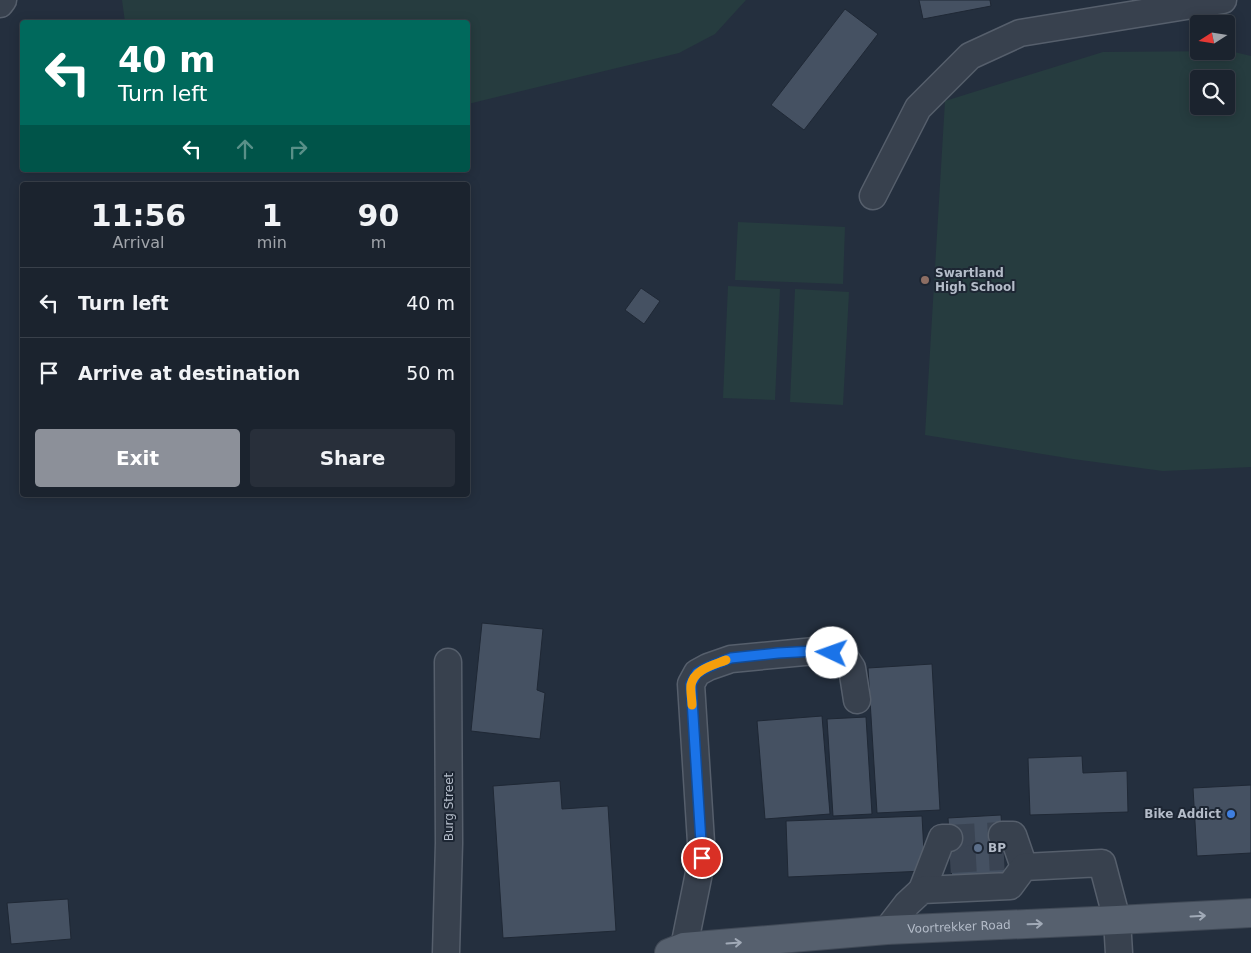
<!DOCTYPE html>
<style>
:root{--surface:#1b232e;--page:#282f3a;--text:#f1f3f6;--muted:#a0a4aa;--line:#39404a;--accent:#8c9099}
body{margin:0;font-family:"DejaVu Sans",sans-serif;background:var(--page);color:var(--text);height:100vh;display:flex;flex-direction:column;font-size:19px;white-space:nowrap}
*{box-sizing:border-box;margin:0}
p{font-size:16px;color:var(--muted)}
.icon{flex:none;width:28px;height:28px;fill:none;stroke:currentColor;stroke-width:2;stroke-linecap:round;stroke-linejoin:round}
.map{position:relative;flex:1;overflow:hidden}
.side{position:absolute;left:20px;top:182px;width:450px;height:315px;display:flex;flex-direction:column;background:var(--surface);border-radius:5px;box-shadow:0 2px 12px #0003,0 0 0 1px var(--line)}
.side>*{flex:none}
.hud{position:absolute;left:20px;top:20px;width:450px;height:152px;border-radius:5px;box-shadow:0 2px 12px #0003,0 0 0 1px var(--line);background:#00695c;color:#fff;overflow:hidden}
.needle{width:32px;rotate:258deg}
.buttons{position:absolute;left:1190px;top:15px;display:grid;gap:10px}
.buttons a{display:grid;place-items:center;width:45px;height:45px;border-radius:5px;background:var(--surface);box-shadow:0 2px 12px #0003,0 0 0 1px var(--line);font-size:25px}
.pin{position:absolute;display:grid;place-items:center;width:42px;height:42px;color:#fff;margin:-21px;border:2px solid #fff;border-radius:50%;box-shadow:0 1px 5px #0007}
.me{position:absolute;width:55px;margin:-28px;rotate:273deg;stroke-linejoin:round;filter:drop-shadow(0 0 4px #0008)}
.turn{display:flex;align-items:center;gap:18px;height:105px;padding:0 15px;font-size:22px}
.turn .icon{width:65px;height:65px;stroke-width:2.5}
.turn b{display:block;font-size:35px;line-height:42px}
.lanes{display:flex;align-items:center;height:48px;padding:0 15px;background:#0003;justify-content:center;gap:25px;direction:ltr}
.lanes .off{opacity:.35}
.eta{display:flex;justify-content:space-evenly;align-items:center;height:85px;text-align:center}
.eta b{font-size:30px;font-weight:700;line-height:35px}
.cta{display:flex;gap:10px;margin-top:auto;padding:10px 15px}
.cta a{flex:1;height:58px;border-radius:5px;background:var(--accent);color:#fff;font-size:20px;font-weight:700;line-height:58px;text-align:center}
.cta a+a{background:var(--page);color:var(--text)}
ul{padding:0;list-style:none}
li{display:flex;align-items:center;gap:15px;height:70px;padding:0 15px;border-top:1px solid var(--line)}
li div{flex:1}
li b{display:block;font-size:19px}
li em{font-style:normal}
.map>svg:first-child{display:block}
.green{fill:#263c3f;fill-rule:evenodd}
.building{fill:#455162;stroke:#1f2835}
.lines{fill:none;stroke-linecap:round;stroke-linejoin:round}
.minor-tunnel{stroke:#3a4453;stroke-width:26;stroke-dasharray:26 13;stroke-linecap:butt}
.minor-casing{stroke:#565f6c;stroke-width:29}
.major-casing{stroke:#414a57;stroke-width:30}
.minor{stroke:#38414e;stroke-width:26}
.major{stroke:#56606e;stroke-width:28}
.oneway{stroke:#a1aab7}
.route-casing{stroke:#114b97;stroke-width:12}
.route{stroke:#1a73e8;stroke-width:9}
.slow{stroke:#f59e0b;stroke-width:9}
.education-dot{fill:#8d6e63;stroke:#1d2633;stroke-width:2}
.shop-dot{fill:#3f7fe0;stroke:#1d2633;stroke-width:2}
.service-dot{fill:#5c6f8a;stroke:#1d2633;stroke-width:2}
.labels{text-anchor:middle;stroke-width:4;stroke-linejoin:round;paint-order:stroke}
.poi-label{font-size:12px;font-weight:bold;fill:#b4bcc9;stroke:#1d2633;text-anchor:start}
.street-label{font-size:12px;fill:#b4bcc9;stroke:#1d2633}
</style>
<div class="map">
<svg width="1251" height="953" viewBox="0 0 1251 953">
<rect width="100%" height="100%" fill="#242f3e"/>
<!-- green -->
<g class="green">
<polygon points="122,0 746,0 715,34 679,53 468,104 468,22 125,22"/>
<path d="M1226,50l25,6v411l-88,4 -90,-12 -148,-24 20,-334 158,-49 123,-1zM1199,79h27v27h-27z"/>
<polygon points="738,222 845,227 843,284 735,280"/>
<polygon points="728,286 780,289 775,400 723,398"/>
<polygon points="795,289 849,292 843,405 790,402"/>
</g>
<!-- building -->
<g class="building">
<polygon points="919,0 990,0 991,6 923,19"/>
<polygon points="845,9 878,34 804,130 771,105"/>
<polygon points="641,288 660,301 644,324 625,310"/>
<polygon points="482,623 543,629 537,690 545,693 540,739 471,731"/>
<polygon points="932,664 940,810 877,813 868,668"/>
<polygon points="822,716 830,814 765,819 757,721"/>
<polygon points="866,717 872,814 833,816 827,719"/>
<polygon points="1082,756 1083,773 1127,771 1128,812 1030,815 1028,758"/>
<polygon points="560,781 562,809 608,806 616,931 503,938 493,786"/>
<polygon points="1251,785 1251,853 1197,856 1193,788"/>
<polygon points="1001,815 1005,879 952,882 948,818"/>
<polygon points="922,816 925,871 788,877 786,821"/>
<polygon points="68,899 71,939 11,944 7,903"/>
</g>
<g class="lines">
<!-- minor-tunnel -->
<g class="minor-tunnel">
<polyline points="949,838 1002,835"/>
<polyline points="950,860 1004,857"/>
</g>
<!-- minor casing -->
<g class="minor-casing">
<g id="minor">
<polyline points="0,4 3,0"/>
<polyline points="873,196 918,108 970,56 1020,33 1223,0"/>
<polyline points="1002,835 1013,835 1024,867"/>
<polyline points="922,890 942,838 949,838"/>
<polyline points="887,930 907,904 922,890 1010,886 1024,867 1102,863 1117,920 1119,953"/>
<polyline points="446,953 449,843 448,662"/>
<polyline points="685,953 684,947 702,858 691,684 697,673 708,667 731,659 815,651 832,653 846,659 852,668 857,700"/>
</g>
</g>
<!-- major casing -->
<g class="major-casing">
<g id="major">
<path id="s1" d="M669,953l15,-6 203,-17 230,-10 134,-7"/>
</g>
</g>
<!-- minor -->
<use href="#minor" class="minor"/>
<!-- major -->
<use href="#major" class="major"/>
</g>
<!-- one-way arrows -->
<defs><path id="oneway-shaft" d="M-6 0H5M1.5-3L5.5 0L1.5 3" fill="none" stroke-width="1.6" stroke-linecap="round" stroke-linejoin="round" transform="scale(1.25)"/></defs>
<g class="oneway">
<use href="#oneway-shaft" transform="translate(1198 916) rotate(-3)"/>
<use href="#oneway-shaft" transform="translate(1035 924) rotate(-2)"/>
<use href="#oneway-shaft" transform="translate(734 943) rotate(-4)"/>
</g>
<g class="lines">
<!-- route casing -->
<g class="route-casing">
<polyline id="route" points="702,858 691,684 697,673 708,667 731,658 778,653 815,651 832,653"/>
</g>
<!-- route -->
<use href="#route" class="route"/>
<!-- slow -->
<path class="slow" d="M692,705c0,-6 -2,-15 -1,-20 3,-16 23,-20 35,-25"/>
</g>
<!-- markers -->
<circle class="education-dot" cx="925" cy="280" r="5"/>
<circle class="shop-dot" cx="1231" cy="814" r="5"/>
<circle class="service-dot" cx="978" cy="848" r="5"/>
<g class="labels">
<!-- poi labels -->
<g class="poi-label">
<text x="935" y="277">Swartland<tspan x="935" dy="14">High School</tspan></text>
<text x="1221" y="818" text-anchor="end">Bike Addict</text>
<text x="988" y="852">BP</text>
</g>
<!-- street labels -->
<g class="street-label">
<text transform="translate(449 807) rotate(-90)" y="4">Burg Street</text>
<text dy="4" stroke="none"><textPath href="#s1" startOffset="292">Voortrekker Road</textPath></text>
</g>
</g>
</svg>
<div class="buttons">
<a><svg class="needle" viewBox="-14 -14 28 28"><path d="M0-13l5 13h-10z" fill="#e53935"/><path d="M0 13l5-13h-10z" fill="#a0a4aa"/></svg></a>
<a><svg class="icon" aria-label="search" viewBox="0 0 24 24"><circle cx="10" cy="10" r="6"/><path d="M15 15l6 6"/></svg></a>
</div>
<div class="pin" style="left:702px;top:858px;background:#d93025"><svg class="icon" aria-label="arrive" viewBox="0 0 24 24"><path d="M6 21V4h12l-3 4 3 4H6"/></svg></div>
<svg class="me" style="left:832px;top:653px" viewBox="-20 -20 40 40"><circle r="19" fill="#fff"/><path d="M0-13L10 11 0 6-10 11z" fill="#1a73e8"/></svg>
<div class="hud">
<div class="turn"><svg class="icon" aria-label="left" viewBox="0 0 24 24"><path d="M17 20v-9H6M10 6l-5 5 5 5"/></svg><div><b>40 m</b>Turn left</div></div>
<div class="lanes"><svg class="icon" aria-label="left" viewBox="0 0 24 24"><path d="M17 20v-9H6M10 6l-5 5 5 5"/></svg><svg class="icon off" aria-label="ahead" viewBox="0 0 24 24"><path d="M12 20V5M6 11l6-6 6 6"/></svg><svg class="icon off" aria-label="right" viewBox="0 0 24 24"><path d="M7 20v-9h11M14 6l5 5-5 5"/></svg></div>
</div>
<section class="side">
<div class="eta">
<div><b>11:56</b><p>Arrival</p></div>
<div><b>1</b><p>min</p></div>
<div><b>90</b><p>m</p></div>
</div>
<ul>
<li><svg class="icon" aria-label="left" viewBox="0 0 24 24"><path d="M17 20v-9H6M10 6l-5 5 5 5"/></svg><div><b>Turn left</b></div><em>40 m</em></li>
<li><svg class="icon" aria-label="arrive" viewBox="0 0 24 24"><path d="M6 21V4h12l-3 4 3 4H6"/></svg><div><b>Arrive at destination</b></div><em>50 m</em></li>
</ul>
<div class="cta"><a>Exit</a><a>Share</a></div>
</section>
</div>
